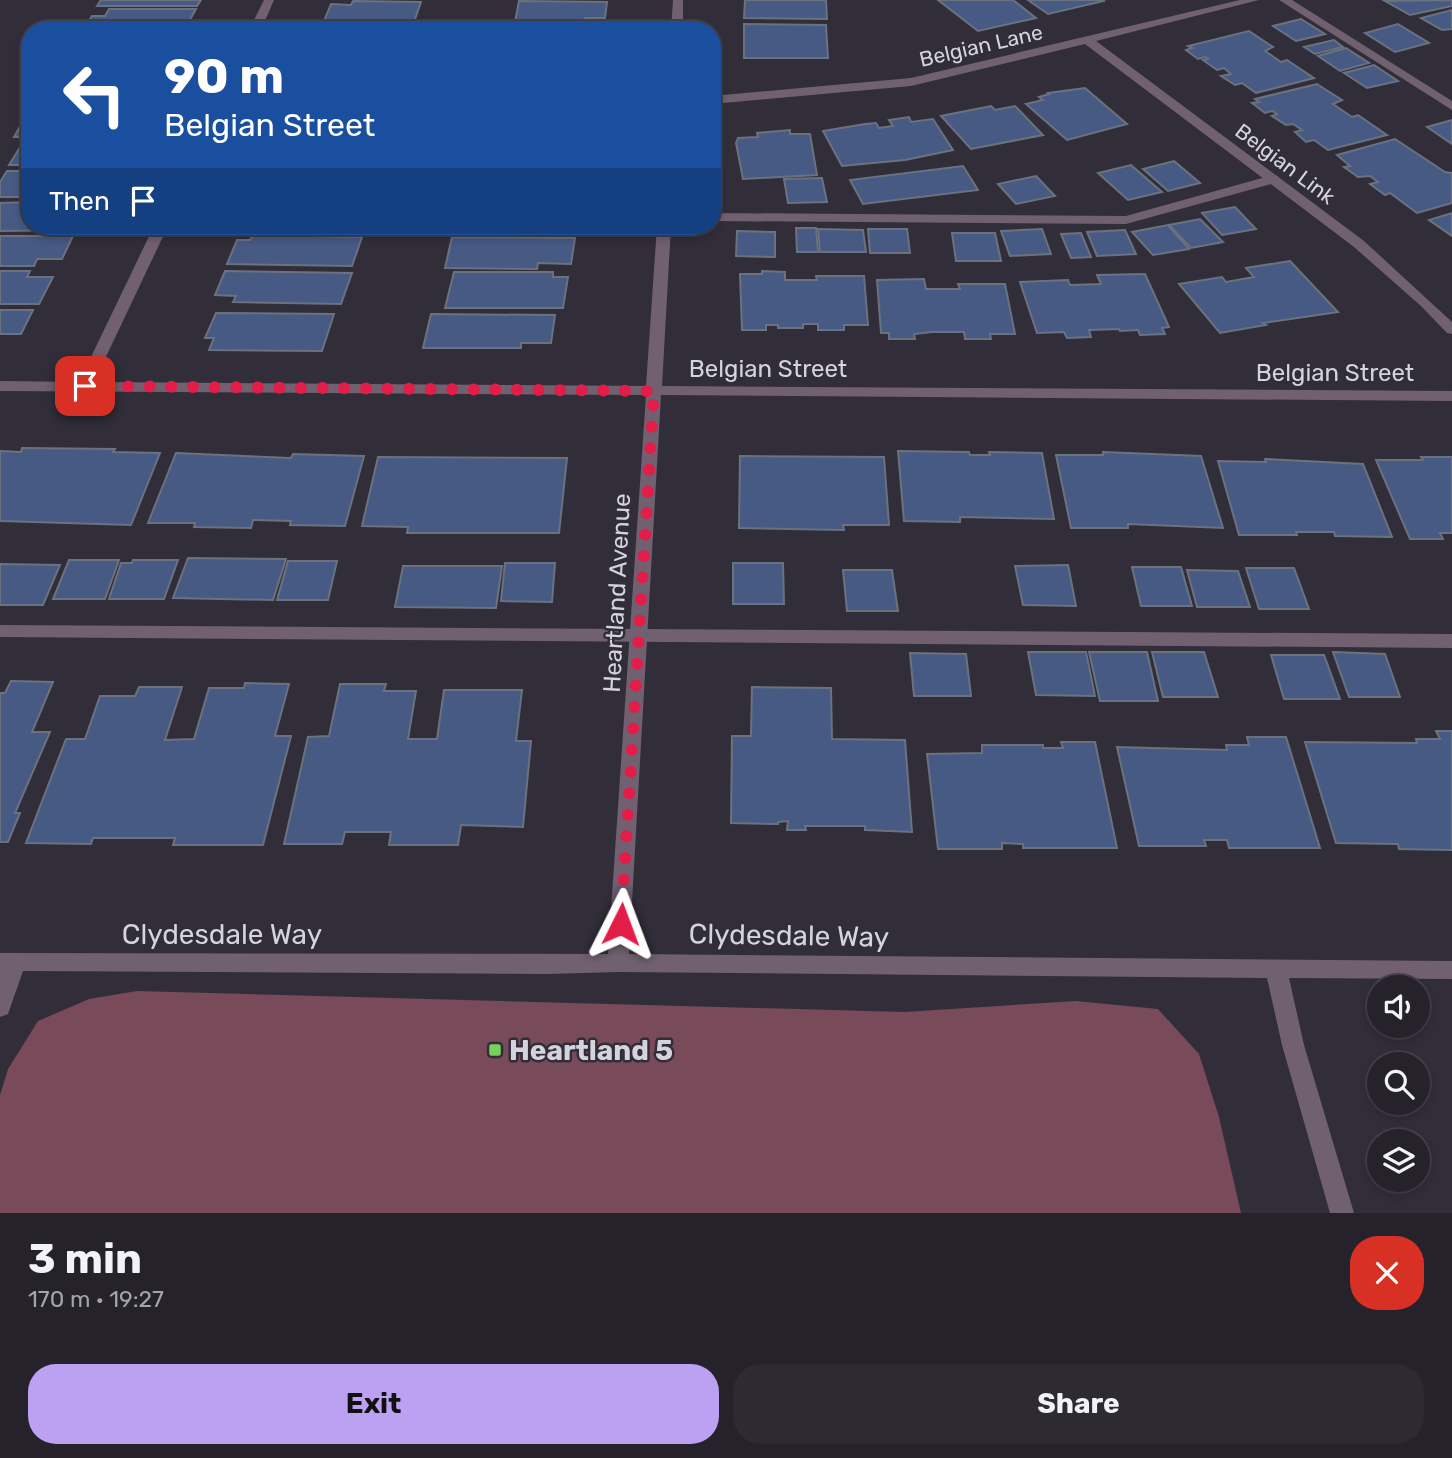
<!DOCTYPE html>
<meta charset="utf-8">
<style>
:root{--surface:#25222c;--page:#2d2a34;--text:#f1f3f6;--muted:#a3a4a9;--line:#423f48;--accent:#bca0f2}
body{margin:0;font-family:Rubik,sans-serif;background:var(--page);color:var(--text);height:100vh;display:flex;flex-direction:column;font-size:26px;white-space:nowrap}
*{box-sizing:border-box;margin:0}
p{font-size:23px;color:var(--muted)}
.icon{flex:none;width:38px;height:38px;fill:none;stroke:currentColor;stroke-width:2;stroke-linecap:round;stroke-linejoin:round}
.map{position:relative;height:1213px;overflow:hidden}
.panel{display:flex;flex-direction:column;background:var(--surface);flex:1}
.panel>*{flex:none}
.top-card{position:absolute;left:21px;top:21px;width:700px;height:214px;border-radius:28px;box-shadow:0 4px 10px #0003,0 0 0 2px var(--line);background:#1a4fa0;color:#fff;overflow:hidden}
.fabs{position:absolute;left:1367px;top:975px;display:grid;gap:14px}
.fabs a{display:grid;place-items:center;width:63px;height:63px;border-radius:50%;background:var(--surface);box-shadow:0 4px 10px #0003,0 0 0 2px var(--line);font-size:35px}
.pin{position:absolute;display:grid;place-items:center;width:60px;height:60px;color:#fff;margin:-30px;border-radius:14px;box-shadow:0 4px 10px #0006}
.me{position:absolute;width:77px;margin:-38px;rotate:3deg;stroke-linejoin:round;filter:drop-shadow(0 0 5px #0008)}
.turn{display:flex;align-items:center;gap:24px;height:147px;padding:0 28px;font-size:32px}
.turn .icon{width:91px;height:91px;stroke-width:2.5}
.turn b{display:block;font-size:49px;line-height:60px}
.then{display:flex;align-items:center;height:66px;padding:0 28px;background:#0003;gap:14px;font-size:26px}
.round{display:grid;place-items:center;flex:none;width:74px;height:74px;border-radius:28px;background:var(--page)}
.head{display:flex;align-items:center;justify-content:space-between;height:119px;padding:0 28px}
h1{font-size:42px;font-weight:700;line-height:52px}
.primary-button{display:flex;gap:14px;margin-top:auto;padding:14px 28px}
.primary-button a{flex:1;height:80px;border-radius:28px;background:var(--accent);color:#111;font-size:28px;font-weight:700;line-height:80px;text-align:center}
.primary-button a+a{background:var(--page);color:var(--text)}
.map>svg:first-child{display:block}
.green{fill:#794a59}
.building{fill:#465a84;stroke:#6b727f;stroke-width:2}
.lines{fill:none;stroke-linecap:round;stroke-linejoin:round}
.lane{fill:#716070;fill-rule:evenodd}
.street{fill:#716070;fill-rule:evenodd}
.route{stroke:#e11d48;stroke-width:12;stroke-dasharray:0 21.6}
.poi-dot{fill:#76d25a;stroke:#312e3a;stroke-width:2.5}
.labels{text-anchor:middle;stroke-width:5;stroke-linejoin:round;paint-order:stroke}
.far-street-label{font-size:21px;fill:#d5d3db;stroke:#312e3a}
.street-label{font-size:24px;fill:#d5d3db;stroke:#312e3a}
.near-street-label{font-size:28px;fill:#d5d3db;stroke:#312e3a}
.near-poi-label{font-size:28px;font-weight:bold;fill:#d5d3db;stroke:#312e3a;text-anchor:start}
</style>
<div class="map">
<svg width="1452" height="1213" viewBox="0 0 1452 1213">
<rect width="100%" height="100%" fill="#312e3a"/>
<!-- green -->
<polygon class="green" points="137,991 904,1012 1076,1001 1158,1009 1199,1054 1219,1117 1241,1213 0,1213 0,1095 8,1069 38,1021 89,999"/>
<!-- building -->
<g class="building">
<polygon points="101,0 201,0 197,6 97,6"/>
<polygon points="745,0 826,0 827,19 744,18"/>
<polygon points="938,0 1013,0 1036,18 978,31"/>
<polygon points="1028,0 1103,0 1104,1 1048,14"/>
<polygon points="1452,0 1452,6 1410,15 1385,1"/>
<polygon points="353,1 421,2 414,22 324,21 331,4 351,5"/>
<polygon points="519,1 607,2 605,18 585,18 584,23 515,22"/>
<polygon points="109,9 196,9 187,25 175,25 174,29 84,29 92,16 105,16"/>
<polygon points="1452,10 1452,29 1442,30 1421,18"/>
<polygon points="1301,19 1325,34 1296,41 1273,26"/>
<polygon points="744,24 826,25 828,58 744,58"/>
<polygon points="1398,24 1429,43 1395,52 1365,33"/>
<polygon points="323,25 428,26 427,30 321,30"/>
<polygon points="512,26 580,26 580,29 604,29 510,30"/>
<polygon points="1249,31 1273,47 1265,51 1281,62 1287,60 1314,78 1256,93 1242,83 1235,85 1221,76 1231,74 1224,68 1217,70 1203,60 1208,59 1205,57 1198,59 1186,50 1192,48 1188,46"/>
<polygon points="1334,40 1343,47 1315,54 1304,47"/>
<polygon points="1346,48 1369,63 1340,71 1318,56"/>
<polygon points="1374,65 1398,81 1367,88 1344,73"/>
<polygon points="1317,84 1342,100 1333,104 1352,117 1358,115 1387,135 1328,150 1314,140 1306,142 1295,132 1302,130 1293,124 1286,125 1272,116 1277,114 1272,111 1265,113 1252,103 1259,102 1255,99"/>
<polygon points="1085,88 1127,124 1067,140 1026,104 1043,100 1039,97 1049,94 1048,93"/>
<polygon points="991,106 995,110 1015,106 1043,135 971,149 941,116"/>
<polygon points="29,111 30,137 14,137"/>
<polygon points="909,117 911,122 933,119 953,150 905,160 842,166 823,131 865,124 876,123 879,128 893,126 889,120"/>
<polygon points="1452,120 1452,144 1427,127"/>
<polygon points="790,130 790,134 810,134 817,175 743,179 736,143 738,138 758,137 757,133"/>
<polygon points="1395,139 1445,172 1452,173 1452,203 1417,213 1390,193 1385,195 1370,184 1378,182 1370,176 1358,177 1344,167 1350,166 1337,155"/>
<polygon points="24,141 30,141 30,165 9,165"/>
<polygon points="1174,161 1200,183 1168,191 1143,169"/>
<polygon points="1131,165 1162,192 1128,200 1098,173"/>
<polygon points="963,166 978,190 863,204 850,180"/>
<polygon points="7,171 30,171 30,197 0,197 0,182"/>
<polygon points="1036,176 1055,196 1016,204 998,184"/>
<polygon points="822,178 827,202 788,203 784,179"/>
<polygon points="30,202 30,226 81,226 79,230 0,231 0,203"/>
<polygon points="1235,207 1256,229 1222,235 1202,213"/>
<polygon points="1452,213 1452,236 1429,220"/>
<polygon points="1200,219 1223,242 1191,248 1169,225"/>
<polygon points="1168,225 1189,249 1153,255 1132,232"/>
<polygon points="243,226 345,226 343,231 241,231"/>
<polygon points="479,226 578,226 577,233 478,233"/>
<polygon points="796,228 816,228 818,252 797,252"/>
<polygon points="818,229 863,230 866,252 820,252"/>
<polygon points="868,229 907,229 910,253 870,253"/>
<polygon points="1042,229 1051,254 1010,256 1001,231"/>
<polygon points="1125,230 1136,254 1097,256 1087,232"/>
<polygon points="737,231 775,232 775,257 736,256"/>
<polygon points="952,233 995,233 1001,261 956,261"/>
<polygon points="1081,233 1091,257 1071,258 1061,234"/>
<polygon points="253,235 362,237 352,266 227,264 237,240 250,240"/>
<polygon points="0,236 73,236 62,259 37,259 34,266 0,266"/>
<polygon points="452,237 575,238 571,264 538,263 537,269 445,268"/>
<polygon points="1290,261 1338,312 1263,323 1266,325 1220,333 1179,284 1222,277 1226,282 1254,277 1246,268"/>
<polygon points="0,271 30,271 27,277 53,277 39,304 0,304"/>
<polygon points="225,271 352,273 341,304 233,302 236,296 215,295"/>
<polygon points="762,271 785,272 785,280 817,280 816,276 864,276 868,325 844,325 844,330 818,330 818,324 803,324 803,328 778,328 778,325 766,325 766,330 742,330 740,274 762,274"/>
<polygon points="454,272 553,272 553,277 568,277 563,308 445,308"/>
<polygon points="1145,274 1169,327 1162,328 1165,334 1140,335 1138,330 1120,331 1119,329 1089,330 1091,337 1067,338 1064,332 1037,333 1020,282 1068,280 1070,285 1101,284 1097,275"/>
<polygon points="924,279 926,289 960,289 958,284 1005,284 1015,334 990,334 991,339 965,339 964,332 932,332 914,334 915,339 889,339 889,333 881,333 877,280"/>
<polygon points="0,310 33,310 21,334 0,334"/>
<polygon points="216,313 334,314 322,351 209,350 214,338 205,338"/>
<polygon points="431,314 555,315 551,343 521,343 521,348 423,348"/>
<polygon points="22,448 115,449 113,452 160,453 131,525 0,521 0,451 21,452"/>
<polygon points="898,451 969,452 970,455 990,455 989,452 1042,453 1054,519 960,517 960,522 904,521"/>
<polygon points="1103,452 1201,456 1223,528 1128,524 1128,528 1071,528 1056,455 1103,455"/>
<polygon points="176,453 291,458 293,454 364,456 345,526 290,525 291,521 253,520 251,528 194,527 195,523 148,523"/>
<polygon points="740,456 884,457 889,525 843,525 844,530 739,528"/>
<polygon points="378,457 567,458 559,533 407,533 408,527 362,526"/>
<polygon points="1421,457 1452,457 1452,533 1440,533 1443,539 1410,539 1376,460 1423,460"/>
<polygon points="1265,459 1363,464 1392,537 1335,536 1334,532 1296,532 1297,535 1239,535 1218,461 1266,462"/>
<polygon points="188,558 286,559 273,600 173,598"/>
<polygon points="69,560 119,560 105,599 53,599"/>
<polygon points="133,560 178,560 164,599 109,599 121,563 132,563"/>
<polygon points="288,561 337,561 328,600 277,600"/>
<polygon points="505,563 555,563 552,602 501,601"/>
<polygon points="733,563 783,563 784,604 733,604"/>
<polygon points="0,564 60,565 43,605 0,605"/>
<polygon points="1068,565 1076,606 1023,605 1015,566"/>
<polygon points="403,566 502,566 496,608 395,607"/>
<polygon points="1132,567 1181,567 1192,606 1141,606"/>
<polygon points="1246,568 1294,568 1309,609 1259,609"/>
<polygon points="843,570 892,570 898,611 847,611"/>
<polygon points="1187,570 1238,571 1250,607 1197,607"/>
<polygon points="1028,652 1086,652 1095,696 1036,695"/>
<polygon points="1089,652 1147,652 1158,701 1100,701"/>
<polygon points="1152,652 1204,652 1218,697 1163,697"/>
<polygon points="1333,652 1385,654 1400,697 1349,697"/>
<polygon points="910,653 966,654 971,696 914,696"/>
<polygon points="1271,655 1324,655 1340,699 1284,699"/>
<polygon points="11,681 53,682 32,732 50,732 15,813 20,813 8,842 0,842 0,693 5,693"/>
<polygon points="245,683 289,684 275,736 291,736 263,845 173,845 175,838 93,838 91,844 26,843 66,739 85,739 100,696 135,696 139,687 182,687 165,740 194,739 209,688 244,688"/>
<polygon points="340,684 386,684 384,691 416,691 408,739 437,739 444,690 522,690 516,741 531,741 523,827 461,825 458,845 389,845 391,832 345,832 342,844 284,844 308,737 329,736"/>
<polygon points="752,687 831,688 832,739 905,740 912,832 865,830 865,826 805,826 806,830 787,830 788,821 778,822 778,824 731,823 732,736 751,736"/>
<polygon points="1436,731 1452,731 1452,850 1399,849 1398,844 1336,843 1305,742 1417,743 1416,739 1440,739"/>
<polygon points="1247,737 1286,737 1320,848 1229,848 1227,840 1204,840 1206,846 1139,846 1117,747 1227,750 1226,745 1249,745"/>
<polygon points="1061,742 1095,742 1117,848 1023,848 1023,844 1002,843 1002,849 938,849 927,754 982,753 982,745 1043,745 1043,748 1063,748"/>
</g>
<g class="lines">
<!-- lane -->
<g class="lane">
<polygon points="1279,0 1292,0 1452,101 1452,110"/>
<polygon points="1273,175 1278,176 1278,182 1126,224 712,221 712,213 1126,216"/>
<polygon points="0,625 1452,634 1452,648 0,637"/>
</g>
<!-- street -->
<g class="street">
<polygon points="264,0 274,0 261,30 249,30"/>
<polygon points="673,0 683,0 683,30 671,30"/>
<polygon points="1240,0 1259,0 1096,41 1364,241 1452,322 1452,334 1447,333 1421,306 1354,247 1085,44 911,86 712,104 712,96 911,78"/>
<polygon points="154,226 168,226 94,382 646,386 657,226 671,226 662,386 1452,391 1452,401 661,395 629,954 1452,961 1452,979 1289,978 1304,1045 1354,1213 1330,1213 1282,1045 1267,978 618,972 548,974 23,971 8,1014 0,1017 0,953 608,954 646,395 0,391 0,381 79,382"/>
</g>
</g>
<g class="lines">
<!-- route -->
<polyline class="route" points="85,386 654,391 621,924"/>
</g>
<!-- markers -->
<rect class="poi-dot" x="488" y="1043" width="14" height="14" rx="3.5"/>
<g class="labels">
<!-- far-street labels -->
<g class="far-street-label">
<text transform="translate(981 46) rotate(-13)" y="7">Belgian Lane</text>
<text transform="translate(1285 164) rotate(37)" y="7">Belgian Link</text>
</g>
<!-- street labels -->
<g class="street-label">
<text x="768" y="377">Belgian Street</text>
<text x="1335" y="381">Belgian Street</text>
<text transform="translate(617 593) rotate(-87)" y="8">Heartland Avenue</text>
</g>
<!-- near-street labels -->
<g class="near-street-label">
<text x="222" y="944">Clydesdale Way</text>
<text transform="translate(789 935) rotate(1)" y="10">Clydesdale Way</text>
</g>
<!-- near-poi labels -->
<g class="near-poi-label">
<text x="509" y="1060">Heartland 5</text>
</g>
</g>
</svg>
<div class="fabs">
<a><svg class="icon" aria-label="sound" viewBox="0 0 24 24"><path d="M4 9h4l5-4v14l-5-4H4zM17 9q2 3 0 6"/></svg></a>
<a><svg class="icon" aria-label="search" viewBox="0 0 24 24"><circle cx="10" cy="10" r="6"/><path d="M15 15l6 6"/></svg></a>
<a><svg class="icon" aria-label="layers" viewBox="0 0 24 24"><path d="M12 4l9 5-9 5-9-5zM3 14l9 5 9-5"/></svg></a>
</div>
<div class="pin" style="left:85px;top:386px;background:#d93025"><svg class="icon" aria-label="arrive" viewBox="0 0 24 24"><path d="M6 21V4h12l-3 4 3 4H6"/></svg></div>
<svg class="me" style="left:621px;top:924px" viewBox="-20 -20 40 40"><path d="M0-17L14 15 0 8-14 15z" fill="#e11d48" stroke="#fff" stroke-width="4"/></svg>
<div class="top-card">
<div class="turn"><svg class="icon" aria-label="left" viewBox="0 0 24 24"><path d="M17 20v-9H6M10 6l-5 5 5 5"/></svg><div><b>90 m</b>Belgian Street</div></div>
<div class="then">Then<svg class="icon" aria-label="arrive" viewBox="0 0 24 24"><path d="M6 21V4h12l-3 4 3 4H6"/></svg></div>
</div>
</div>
<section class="panel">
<div class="head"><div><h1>3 min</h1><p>170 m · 19:27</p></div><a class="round" style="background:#d93025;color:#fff"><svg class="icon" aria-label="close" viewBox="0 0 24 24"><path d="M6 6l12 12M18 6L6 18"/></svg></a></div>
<div class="primary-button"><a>Exit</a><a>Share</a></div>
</section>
